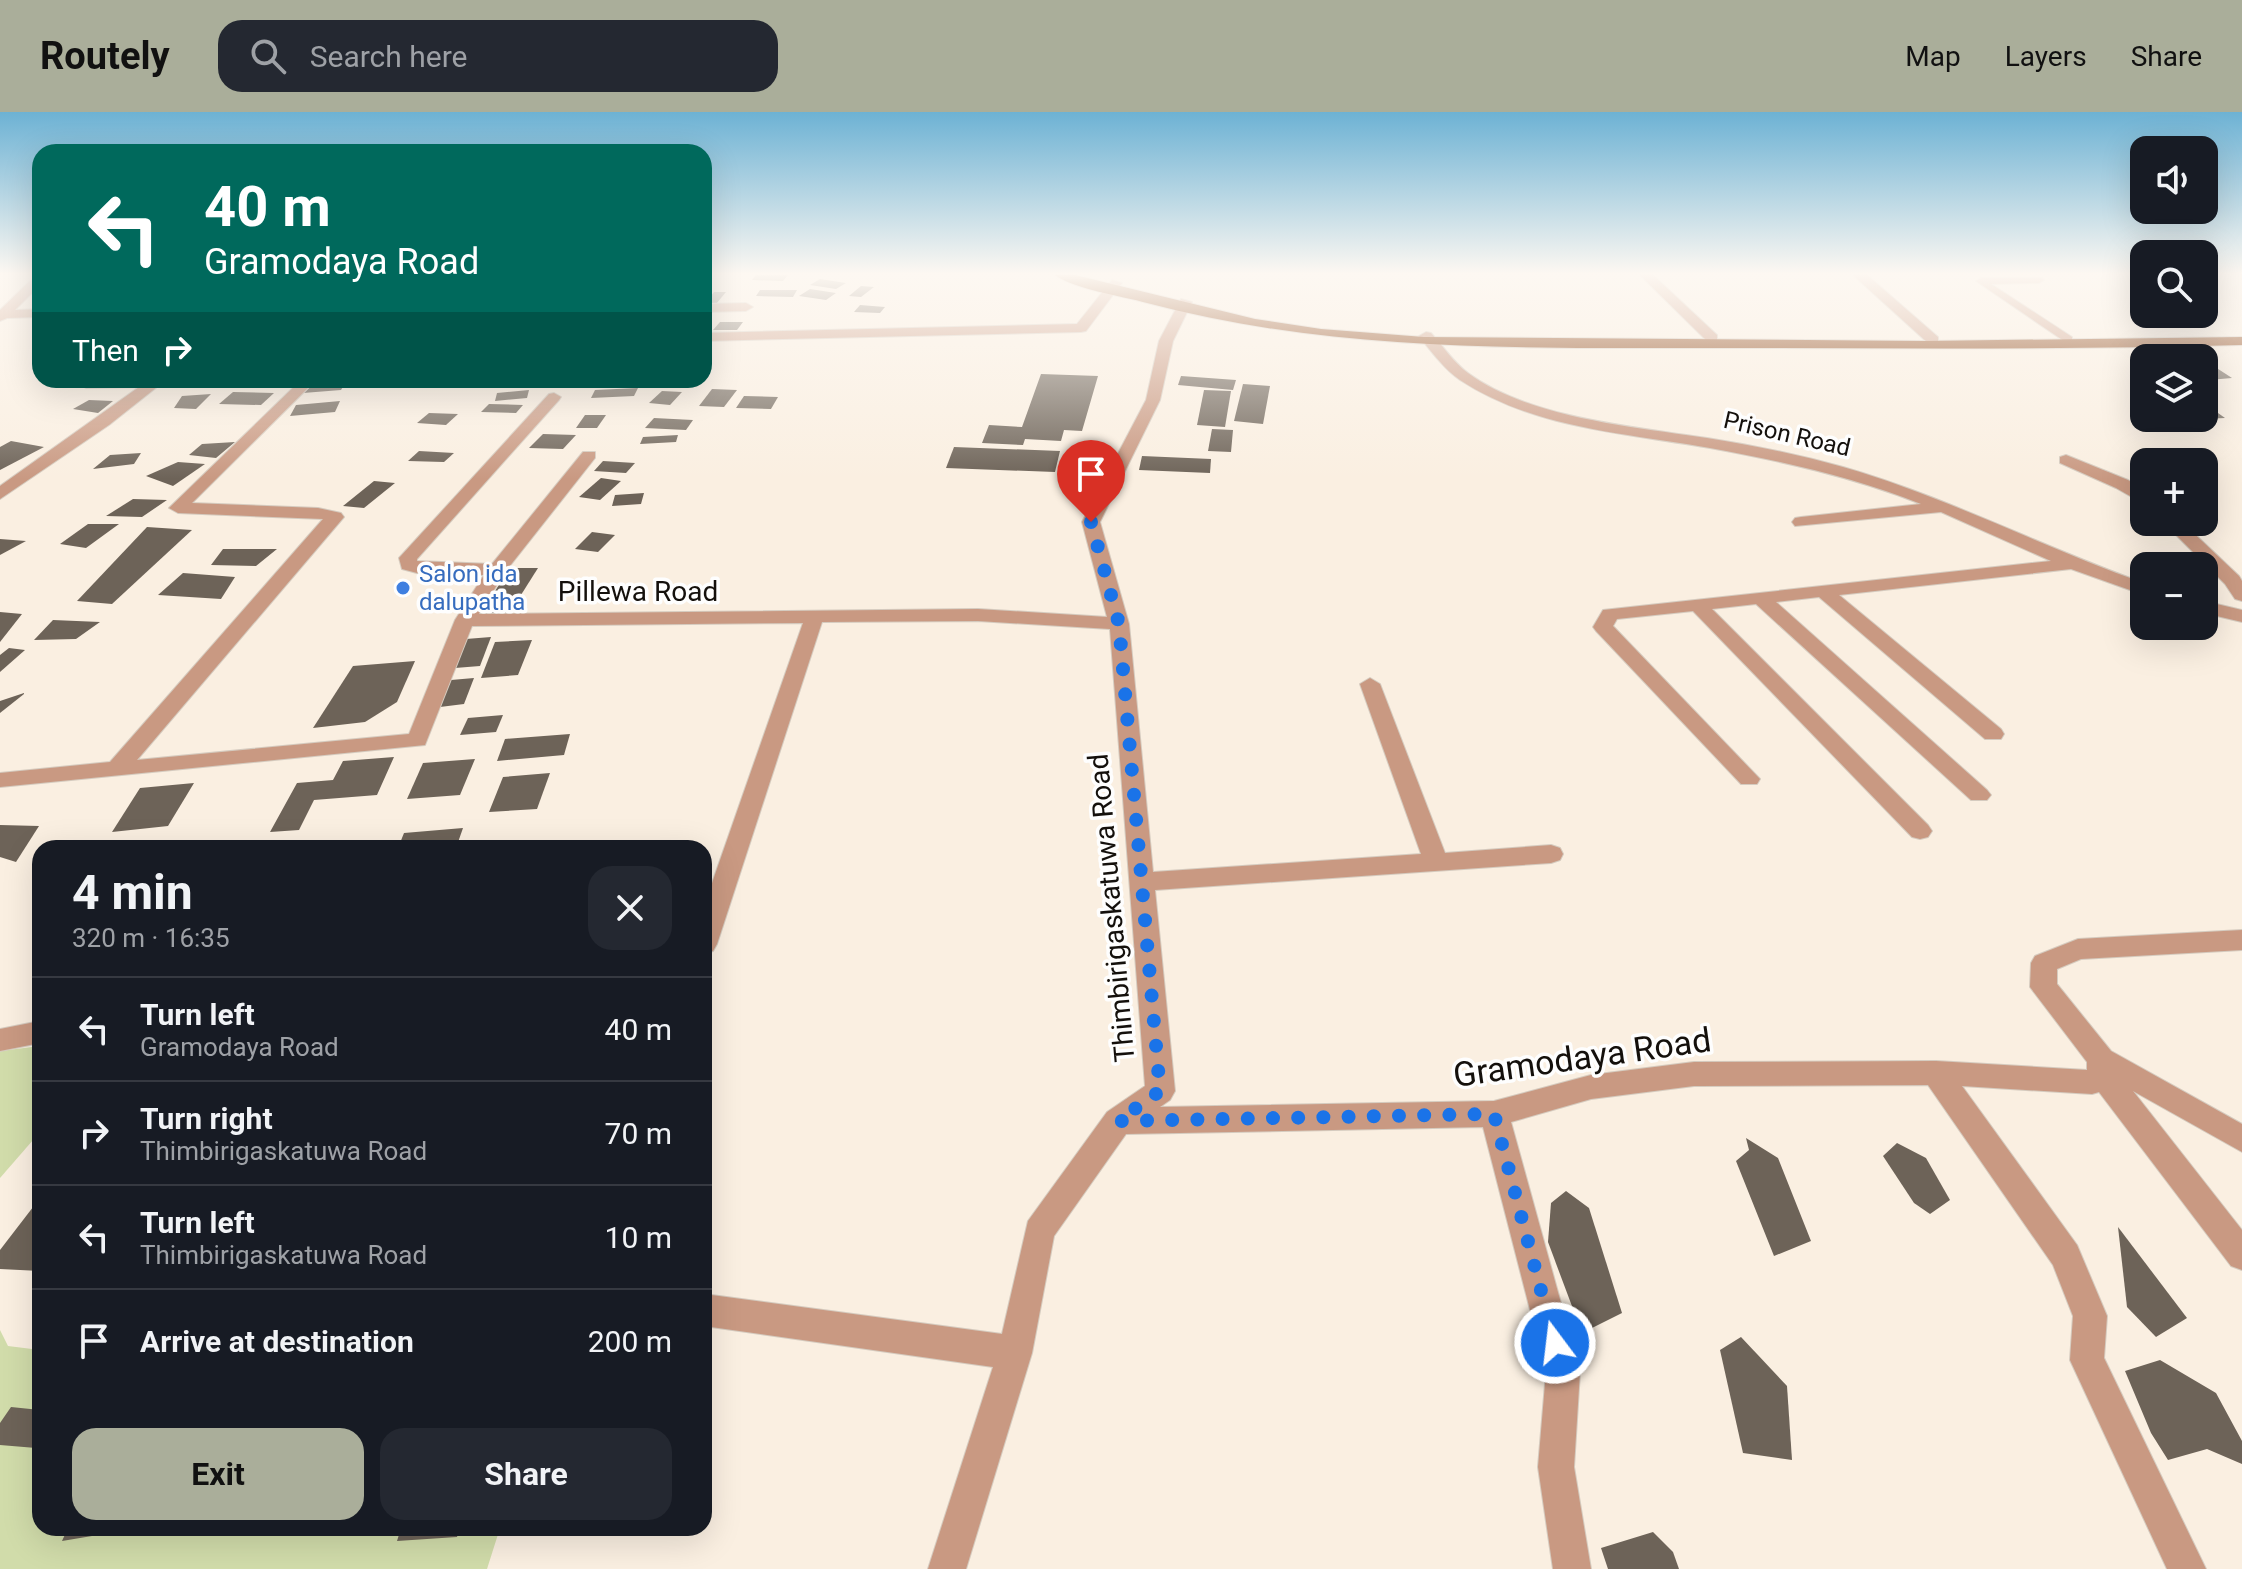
<!DOCTYPE html>
<meta charset="utf-8">
<style>
:root{--surface:#171b24;--page:#242831;--text:#f1f3f6;--muted:#9ea1a6;--line:#363941;--accent:#aaae9a}
body{margin:0;font-family:Roboto,sans-serif;background:var(--page);color:var(--text);height:100vh;display:flex;flex-direction:column;font-size:30px;white-space:nowrap}
*{box-sizing:border-box;margin:0}
p{font-size:26px;color:var(--muted)}
.icon{flex:none;width:44px;height:44px;fill:none;stroke:currentColor;stroke-width:2;stroke-linecap:round;stroke-linejoin:round}
.map{position:relative;flex:1;overflow:hidden}
.sheet{position:absolute;left:32px;top:728px;width:680px;height:696px;display:flex;flex-direction:column;background:var(--surface);border-radius:24px;box-shadow:0 8px 32px #0002}
.sheet>*{flex:none}
.hud{position:absolute;left:32px;top:32px;width:680px;height:244px;border-radius:24px;box-shadow:0 8px 32px #0002;background:#00695c;color:#fff;overflow:hidden}
.tools{position:absolute;left:2130px;top:24px;display:grid;gap:16px}
.tools a{display:grid;place-items:center;width:88px;height:88px;border-radius:16px;background:var(--surface);box-shadow:0 8px 32px #0002;font-size:40px}
.pin{position:absolute;display:grid;place-items:center;width:68px;height:68px;color:#fff;margin:-82px -34px;border-radius:50% 50% 50% 0;rotate:-45deg;box-shadow:0 0 8px #0007}
.pin .icon{rotate:45deg}
.me{position:absolute;width:88px;margin:-44px;rotate:345deg;stroke-linejoin:round;filter:drop-shadow(0 0 6px #0008)}
.turn{display:flex;align-items:center;gap:28px;height:168px;padding:0 40px;font-size:36px}
.turn .icon{width:104px;height:104px;stroke-width:2.5}
.turn b{display:block;font-size:56px;line-height:68px}
.then{display:flex;align-items:center;height:76px;padding:0 40px;background:#0003;gap:16px;font-size:30px}
.round{display:grid;place-items:center;flex:none;width:84px;height:84px;border-radius:24px;background:var(--page)}
.summary{display:flex;align-items:center;justify-content:space-between;height:136px;padding:0 40px}
h1{font-size:48px;font-weight:700;line-height:60px}
.action{display:flex;gap:16px;margin-top:auto;padding:16px 40px}
.action a{flex:1;height:92px;border-radius:24px;background:var(--accent);color:#111;font-size:32px;font-weight:700;line-height:92px;text-align:center}
.action a+a{background:var(--page);color:var(--text)}
ul{padding:0;list-style:none}
li{display:flex;align-items:center;gap:24px;height:104px;padding:0 40px;border-top:2px solid var(--line)}
li div{flex:1}
li b{display:block;font-size:30px}
li em{font-style:normal}
header{display:flex;align-items:center;gap:48px;box-sizing:border-box;height:112px;padding:0 40px;background:var(--accent);color:#111}
header strong{font-size:38px}
nav{display:flex;gap:44px;margin-inline-start:auto;font-size:28px}
.search{width:560px;height:72px;background:var(--page);display:flex;align-items:center;gap:20px;box-sizing:border-box;padding:0 28px;border-radius:24px;color:var(--muted);font-size:30px}
.map>svg:first-child{display:block}
.green{fill:#d1dcaa}
.building{fill:#6d6358}
.lines{fill:none;stroke-linecap:round;stroke-linejoin:round}
.lane-casing{stroke:#d5cbbf;stroke-width:2}
.street-casing{stroke:#d5cbbf;stroke-width:2}
.highway-casing{stroke:#d5cbbf;stroke-width:2}
.lane{fill:#c99982;fill-rule:evenodd}
.street{fill:#c99982;fill-rule:evenodd}
.highway{fill:#833807;fill-rule:evenodd}
.route{stroke:#1a73e8;stroke-width:14;stroke-dasharray:0 25.2}
.shop-dot{fill:#3f7fe0;stroke:#fefefe;stroke-width:3}
.labels{text-anchor:middle;stroke-width:7;stroke-linejoin:round;paint-order:stroke}
.far-street-label{font-size:24px;fill:#14100c;stroke:#fefefe}
.far-shop-label{font-size:24px;fill:#366cbe;stroke:#fefefe;text-anchor:start}
.street-label{font-size:28px;fill:#14100c;stroke:#fefefe}
.near-street-label{font-size:34px;fill:#14100c;stroke:#fefefe}
</style>
<header>
<strong>Routely</strong>
<div class="search"><svg class="icon" aria-label="search" viewBox="0 0 24 24"><circle cx="10" cy="10" r="6"/><path d="M15 15l6 6"/></svg>Search here</div>
<nav><a>Map</a><a>Layers</a><a>Share</a></nav>
</header>
<div class="map">
<svg width="2242" height="1457" viewBox="0 0 2242 1457">
<rect width="100%" height="100%" fill="#faefe1"/>
<!-- green -->
<g class="green">
<polygon points="40,934 40,1020 0,1066 0,939"/>
<polygon points="0,1218 8,1234 40,1238 40,1416 500,1416 487,1457 0,1457"/>
</g>
<!-- building -->
<g class="building">
<polygon points="756,163 788,163 783,169 752,168"/>
<polygon points="820,167 846,171 836,177 810,173"/>
<polygon points="861,174 874,175 861,185 849,184"/>
<polygon points="810,177 836,181 826,188 799,184"/>
<polygon points="760,178 797,178 793,185 756,184"/>
<polygon points="714,180 726,180 716,192 704,192"/>
<polygon points="860,193 885,195 880,201 854,200"/>
<polygon points="720,210 743,210 737,218 713,218"/>
<polygon points="2212,253 2232,266 2209,268 2204,265 2204,254"/>
<polygon points="1041,262 1098,264 1082,319 1064,318 1061,329 1025,327 1023,333 982,331 989,313 1022,315"/>
<polygon points="1181,264 1236,268 1233,278 1178,273"/>
<polygon points="347,268 341,278 303,281 310,271"/>
<polygon points="1243,272 1270,274 1263,312 1234,309"/>
<polygon points="638,276 634,284 591,286 595,278"/>
<polygon points="712,277 737,278 724,295 699,294"/>
<polygon points="529,278 527,286 495,289 497,281"/>
<polygon points="1204,278 1231,279 1225,315 1197,313"/>
<polygon points="662,279 682,280 670,293 649,291"/>
<polygon points="233,280 274,281 261,293 219,292"/>
<polygon points="211,282 196,297 174,296 182,284"/>
<polygon points="744,284 778,285 771,297 736,296"/>
<polygon points="89,288 113,289 98,301 73,297"/>
<polygon points="340,289 335,300 290,304 296,293"/>
<polygon points="2204,291 2225,306 2204,307"/>
<polygon points="489,292 523,293 516,301 481,300"/>
<polygon points="429,301 458,302 446,313 417,311"/>
<polygon points="585,303 606,303 597,316 576,316"/>
<polygon points="654,306 693,308 686,318 645,316"/>
<polygon points="1212,317 1233,318 1231,340 1208,339"/>
<polygon points="543,322 576,323 563,337 529,336"/>
<polygon points="678,323 676,330 640,332 643,325"/>
<polygon points="11,329 44,335 0,358 0,335"/>
<polygon points="235,330 216,346 189,343 202,332"/>
<polygon points="954,335 1060,339 1055,360 946,356"/>
<polygon points="419,339 454,341 444,350 408,349"/>
<polygon points="141,341 134,352 93,357 110,343"/>
<polygon points="1142,344 1211,347 1210,361 1139,358"/>
<polygon points="603,349 635,351 626,361 594,359"/>
<polygon points="178,350 205,352 173,374 146,364"/>
<polygon points="601,366 621,369 600,388 579,385"/>
<polygon points="374,369 395,371 364,396 343,394"/>
<polygon points="644,381 641,392 612,394 615,383"/>
<polygon points="133,387 167,388 142,405 106,404"/>
<polygon points="88,412 119,412 86,436 60,432"/>
<polygon points="147,415 192,418 112,492 77,489"/>
<polygon points="592,420 615,423 598,440 575,437"/>
<polygon points="0,427 26,429 0,443"/>
<polygon points="223,437 277,437 256,454 211,453"/>
<polygon points="510,456 538,456 507,505 478,505"/>
<polygon points="183,461 235,465 221,487 158,483"/>
<polygon points="0,500 22,502 0,530"/>
<polygon points="53,508 100,510 76,527 34,528"/>
<polygon points="491,525 480,554 455,556 466,527"/>
<polygon points="532,528 518,563 481,566 495,530"/>
<polygon points="9,536 25,538 0,560 0,543"/>
<polygon points="415,549 397,590 365,610 313,616 353,554"/>
<polygon points="474,566 464,592 440,595 451,568"/>
<polygon points="24,581 24,582 0,601 0,589"/>
<polygon points="503,603 496,620 460,623 468,606"/>
<polygon points="570,622 564,643 497,649 505,627"/>
<polygon points="394,645 377,683 314,688 299,718 270,720 297,671 333,668 343,649"/>
<polygon points="475,647 460,683 407,687 423,651"/>
<polygon points="550,661 537,697 489,700 503,665"/>
<polygon points="194,671 168,714 112,720 140,676"/>
<polygon points="0,713 39,714 16,750 0,745"/>
<polygon points="463,716 456,736 398,736 404,721"/>
<polygon points="1746,1026 1778,1046 1811,1129 1774,1144 1736,1049 1749,1038"/>
<polygon points="1897,1031 1926,1046 1950,1088 1930,1102 1914,1091 1883,1044"/>
<polygon points="1566,1079 1589,1096 1622,1201 1582,1221 1548,1130 1551,1091"/>
<polygon points="40,1086 40,1159 0,1157 0,1138"/>
<polygon points="2118,1115 2187,1206 2156,1225 2127,1195"/>
<polygon points="1741,1225 1787,1274 1792,1348 1743,1341 1720,1238"/>
<polygon points="2160,1248 2216,1281 2242,1329 2242,1352 2207,1337 2168,1348 2151,1321 2125,1259"/>
<polygon points="11,1295 40,1298 40,1330 36,1336 0,1333 0,1311"/>
<polygon points="68,1416 127,1416 128,1418 62,1429"/>
<polygon points="401,1416 460,1416 457,1425 397,1429"/>
<polygon points="1653,1420 1673,1440 1679,1457 1608,1457 1601,1436"/>
</g>
<g class="lines">
<!-- lane casing -->
<g class="lane-casing">
<polygon id="lane" points="2042,166 2044,168 2039,171 1991,172 2072,225 2072,229 2064,229 1976,169 1981,166"/>
</g>
<!-- street casing -->
<g class="street-casing">
<g id="street">
<polygon points="36,163 40,163 40,173 15,198 40,197 40,205 7,206 0,209 0,198"/>
<polygon points="1640,163 1653,163 1717,223 1717,229 1707,229"/>
<polygon points="1853,163 1867,163 1938,225 1938,231 1928,231"/>
<polygon points="1112,168 1122,171 1086,219 1081,220 704,229 704,221 1077,212"/>
<polygon points="1181,187 1192,190 1173,229 1160,288 1100,410 1129,512 1153,760 1421,742 1360,572 1370,566 1380,572 1445,741 1551,733 1560,736 1563,742 1560,748 1551,751 1155,778 1175,979 1170,988 1160,995 1494,989 1591,963 1694,950 1936,949 2087,958 2087,950 2030,875 2031,851 2035,844 2078,827 2242,818 2242,838 2081,847 2057,857 2057,872 2111,939 2242,1012 2242,1040 2133,979 2242,1118 2242,1158 2231,1154 2099,980 2092,982 1962,974 2077,1133 2107,1204 2104,1246 2206,1457 2167,1457 2070,1248 2073,1204 2053,1153 1928,973 1694,974 1591,987 1511,1010 1580,1260 1574,1355 1591,1457 1553,1457 1538,1355 1546,1260 1483,1015 1126,1022 1054,1124 1032,1241 966,1457 928,1457 993,1255 704,1214 704,1182 1002,1222 1028,1109 1107,1000 1145,974 1110,517 978,509 822,510 717,832 713,839 704,842 704,794 803,511 472,514 425,633 0,675 0,661 110,650 323,407 178,401 169,396 301,268 316,268 192,391 318,396 341,401 344,405 137,648 409,622 455,508 484,463 417,461 402,457 399,446 549,282 554,281 561,285 559,288 417,447 417,449 492,452 583,340 595,340 595,346 505,460 479,502 978,497 1107,505 1082,410 1146,288 1159,229"/>
<polygon points="704,192 746,191 753,195 746,199 704,200"/>
<path d="M1426,220l5,1c12,13 23,30 37,40 61,45 166,54 239,65 45,7 93,17 136,29 104,30 199,80 301,116v12l-73,-26 -232,26 162,134 3,5 -3,5h-16l-166,-142 -43,5 211,188 4,5 -4,5h-16l-215,-196 -44,5 216,216 4,6 -4,6 -8,2 -8,-2 -219,-226 -76,8 -4,7 147,153 -3,5h-16l-145,-153 -3,-4 10,-17 448,-49 -110,-49 -146,14 -3,-4 3,-4 6,-1 120,-13c-68,-27 -140,-43 -211,-56 -85,-15 -175,-19 -250,-68 -15,-10 -30,-30 -41,-44z"/>
<polygon points="82,268 259,268 252,272 157,275 109,313 0,387 0,374 139,275 86,276 79,272"/>
<polygon points="2066,343 2128,368 2144,379 2144,392 2116,376 2060,351 2060,345"/>
<polygon points="2163,410 2182,410 2239,464 2242,469 2242,489 2235,487 2225,472"/>
<polygon points="2204,489 2242,498 2242,510 2204,501"/>
<polygon points="40,909 40,931 0,939 0,917"/>
</g>
</g>
<!-- highway casing -->
<g class="highway-casing">
<path id="highway" d="M1055,163h20l180,44 66,10 103,8 500,4 318,-4v8c-177,5 -354,3 -531,3 -191,0 -379,4 -564,-45 -25,-7 -73,-14 -92,-28z"/>
</g>
<!-- lane -->
<use href="#lane" class="lane"/>
<!-- street -->
<use href="#street" class="street"/>
<!-- highway -->
<use href="#highway" class="highway"/>
</g>
<!-- sky -->
<linearGradient id="sky" x2="0" y2="1"><stop stop-color="#6db2d4"/><stop offset="0.44" stop-color="#fdf8f2"/><stop offset="1" stop-color="#fdf8f2" stop-opacity="0"/></linearGradient>
<rect width="2242" height="367" fill="url(#sky)"/>
<g class="lines">
<!-- route -->
<polyline class="route" points="1091,410 1119,512 1160,979 1118,1009 1494,1002 1555,1231"/>
</g>
<!-- markers -->
<circle class="shop-dot" cx="403" cy="476" r="8"/>
<g class="labels">
<!-- far-street labels -->
<g class="far-street-label">
<text transform="translate(1787 322) rotate(13)" y="8">Prison Road</text>
</g>
<!-- far-shop labels -->
<g class="far-shop-label">
<text x="419" y="470">Salon ida<tspan x="419" dy="28">dalupatha</tspan></text>
</g>
<!-- street labels -->
<g class="street-label">
<text x="638" y="489">Pillewa Road</text>
<text transform="translate(1111 796) rotate(-95)" y="10">Thimbirigaskatuwa Road</text>
</g>
<!-- near-street labels -->
<g class="near-street-label">
<text transform="translate(1582 945) rotate(-8)" y="12">Gramodaya Road</text>
</g>
</g>
</svg>
<div class="tools">
<a><svg class="icon" aria-label="sound" viewBox="0 0 24 24"><path d="M4 9h4l5-4v14l-5-4H4zM17 9q2 3 0 6"/></svg></a>
<a><svg class="icon" aria-label="search" viewBox="0 0 24 24"><circle cx="10" cy="10" r="6"/><path d="M15 15l6 6"/></svg></a>
<a><svg class="icon" aria-label="layers" viewBox="0 0 24 24"><path d="M12 4l9 5-9 5-9-5zM3 14l9 5 9-5"/></svg></a>
<a>+</a>
<a>−</a>
</div>
<div class="pin" style="left:1091px;top:410px;background:#d93025"><svg class="icon" aria-label="arrive" viewBox="0 0 24 24"><path d="M6 21V4h12l-3 4 3 4H6"/></svg></div>
<svg class="me" style="left:1555px;top:1231px" viewBox="-20 -20 40 40"><circle r="17" fill="#1a73e8" stroke="#fff" stroke-width="3"/><path d="M0-11L8 9 0 5-8 9z" fill="#fff"/></svg>
<div class="hud">
<div class="turn"><svg class="icon" aria-label="left" viewBox="0 0 24 24"><path d="M17 20v-9H6M10 6l-5 5 5 5"/></svg><div><b>40 m</b>Gramodaya Road</div></div>
<div class="then">Then<svg class="icon" aria-label="right" viewBox="0 0 24 24"><path d="M7 20v-9h11M14 6l5 5-5 5"/></svg></div>
</div>
<section class="sheet">
<div class="summary"><div><h1>4 min</h1><p>320 m · 16:35</p></div><a class="round"><svg class="icon" aria-label="close" viewBox="0 0 24 24"><path d="M6 6l12 12M18 6L6 18"/></svg></a></div>
<ul>
<li><svg class="icon" aria-label="left" viewBox="0 0 24 24"><path d="M17 20v-9H6M10 6l-5 5 5 5"/></svg><div><b>Turn left</b><p>Gramodaya Road</p></div><em>40 m</em></li>
<li><svg class="icon" aria-label="right" viewBox="0 0 24 24"><path d="M7 20v-9h11M14 6l5 5-5 5"/></svg><div><b>Turn right</b><p>Thimbirigaskatuwa Road</p></div><em>70 m</em></li>
<li><svg class="icon" aria-label="left" viewBox="0 0 24 24"><path d="M17 20v-9H6M10 6l-5 5 5 5"/></svg><div><b>Turn left</b><p>Thimbirigaskatuwa Road</p></div><em>10 m</em></li>
<li><svg class="icon" aria-label="arrive" viewBox="0 0 24 24"><path d="M6 21V4h12l-3 4 3 4H6"/></svg><div><b>Arrive at destination</b></div><em>200 m</em></li>
</ul>
<div class="action"><a>Exit</a><a>Share</a></div>
</section>
</div>
